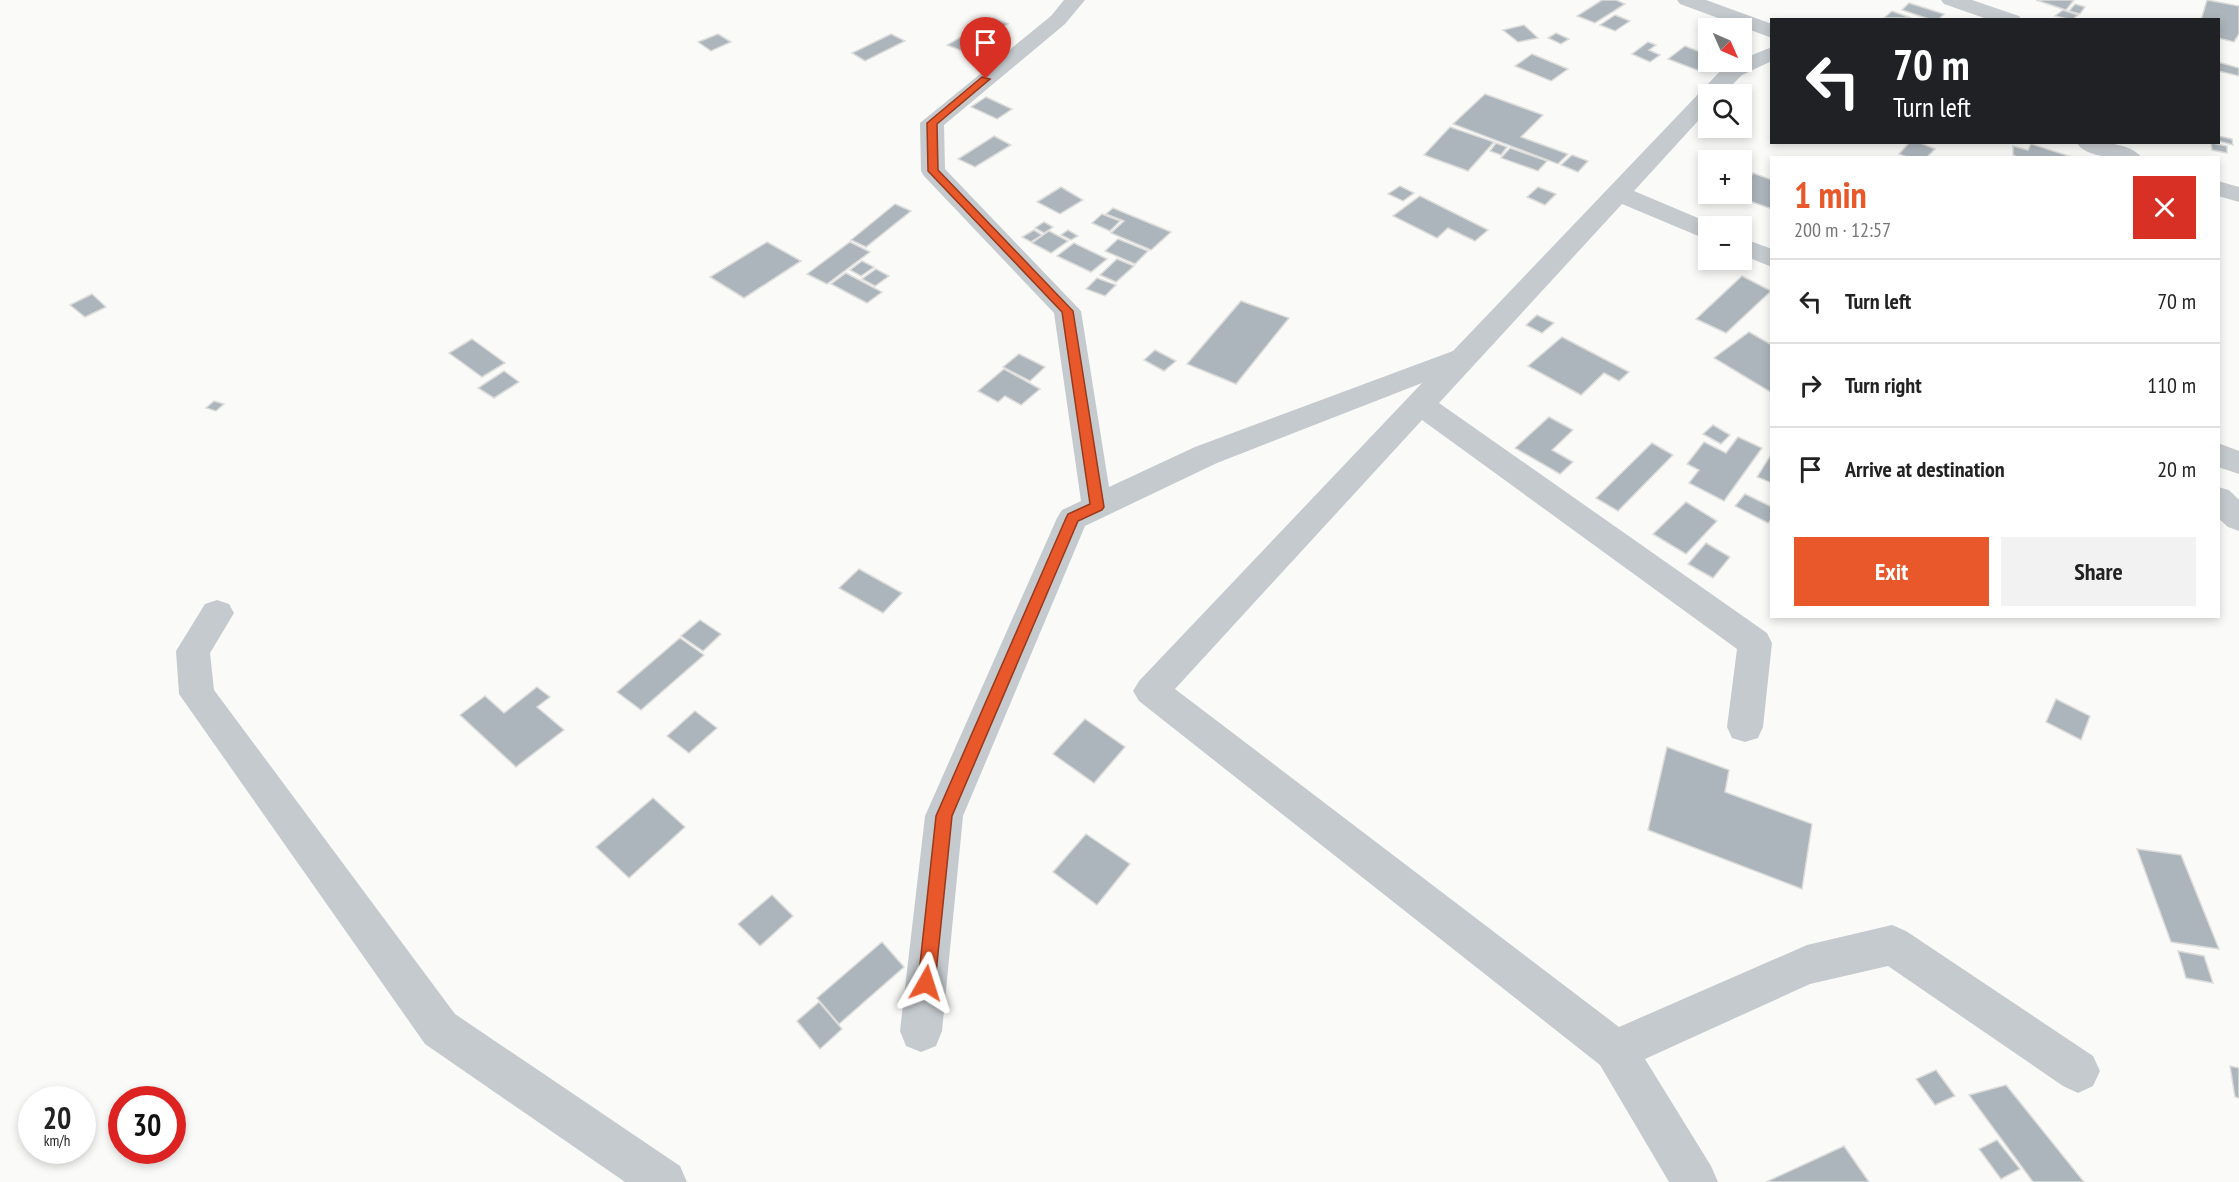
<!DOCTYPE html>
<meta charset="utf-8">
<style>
:root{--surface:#fff;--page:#f2f2f2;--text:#222;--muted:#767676;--line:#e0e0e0;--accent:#e8582a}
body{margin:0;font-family:"PT Sans Narrow",sans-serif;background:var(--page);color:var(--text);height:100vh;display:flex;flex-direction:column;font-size:22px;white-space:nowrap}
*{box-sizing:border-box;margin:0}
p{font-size:20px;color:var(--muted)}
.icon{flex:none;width:33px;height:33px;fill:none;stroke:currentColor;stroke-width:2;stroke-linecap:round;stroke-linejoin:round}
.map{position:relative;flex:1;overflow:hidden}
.side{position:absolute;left:1770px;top:156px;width:450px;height:462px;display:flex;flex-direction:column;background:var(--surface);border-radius:0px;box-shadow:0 3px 9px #0003}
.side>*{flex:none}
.hud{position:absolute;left:1770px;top:18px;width:450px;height:126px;border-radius:0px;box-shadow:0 3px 9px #0003;background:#202124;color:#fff;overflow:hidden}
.needle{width:39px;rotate:135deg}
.tools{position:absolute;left:1698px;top:18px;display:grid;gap:12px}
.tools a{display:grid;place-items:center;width:54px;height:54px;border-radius:0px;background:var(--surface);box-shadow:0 3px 9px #0003;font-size:30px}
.speed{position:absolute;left:18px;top:1086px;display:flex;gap:12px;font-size:30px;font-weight:700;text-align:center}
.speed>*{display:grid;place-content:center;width:78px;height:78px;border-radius:50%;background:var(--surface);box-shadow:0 3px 9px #0003;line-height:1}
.speed small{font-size:15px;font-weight:400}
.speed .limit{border:9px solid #d22;background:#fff;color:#111}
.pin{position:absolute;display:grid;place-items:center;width:51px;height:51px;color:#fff;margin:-62px -26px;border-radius:50% 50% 50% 0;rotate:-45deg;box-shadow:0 0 6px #0007}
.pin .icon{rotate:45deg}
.me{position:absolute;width:66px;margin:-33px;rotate:6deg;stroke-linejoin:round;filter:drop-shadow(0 0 4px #0008)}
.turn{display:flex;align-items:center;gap:21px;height:126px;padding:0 24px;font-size:27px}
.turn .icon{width:78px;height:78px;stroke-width:2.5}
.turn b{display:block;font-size:42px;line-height:51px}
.round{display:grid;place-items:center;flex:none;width:63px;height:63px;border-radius:0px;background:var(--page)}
.summary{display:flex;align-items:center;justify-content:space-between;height:102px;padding:0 24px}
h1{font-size:36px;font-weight:700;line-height:45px;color:var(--accent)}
.button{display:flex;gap:12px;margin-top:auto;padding:12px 24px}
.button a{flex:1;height:69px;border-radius:0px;background:var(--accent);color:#fff;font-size:24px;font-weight:700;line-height:69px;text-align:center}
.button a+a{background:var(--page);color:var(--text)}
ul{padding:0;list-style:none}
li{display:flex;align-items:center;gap:18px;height:84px;padding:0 24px;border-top:2px solid var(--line)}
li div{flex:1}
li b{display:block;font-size:22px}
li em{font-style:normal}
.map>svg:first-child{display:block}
.building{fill:#acb5bb;stroke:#dcdcda;stroke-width:1.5}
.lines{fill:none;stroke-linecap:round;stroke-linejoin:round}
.street{fill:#c5cace;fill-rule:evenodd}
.route{fill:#e8582a;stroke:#97391b;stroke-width:1.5}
</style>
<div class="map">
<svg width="2239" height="1182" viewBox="0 0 2239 1182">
<rect width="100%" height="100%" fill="#fafaf8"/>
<!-- building -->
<g class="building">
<polygon points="1602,0 1616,0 1625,4 1595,23 1577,16"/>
<polygon points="2036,0 2074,0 2066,10"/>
<polygon points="2207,0 2239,6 2239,34 2234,42 2218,38 2218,20 2201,20"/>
<polygon points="1909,3 1944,14 1938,20 1932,20 1902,10"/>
<polygon points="2075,4 2085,7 2080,14 2069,11"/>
<polygon points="2063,10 2078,15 2072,20 2055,16"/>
<polygon points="1892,11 1911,18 1884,18"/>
<polygon points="1615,15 1630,21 1615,31 1600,25"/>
<polygon points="993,18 1008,24 962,51 947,45"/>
<polygon points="1524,25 1538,38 1518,42 1503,30"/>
<polygon points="1556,33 1569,39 1561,44 1548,38"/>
<polygon points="718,34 731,42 711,51 698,42"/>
<polygon points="891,34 905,41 865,61 852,53"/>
<polygon points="1648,42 1656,45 1649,50 1660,55 1650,62 1632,54"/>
<polygon points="1685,46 1708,55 1708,62 1714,62 1702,72 1668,59"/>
<polygon points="1532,54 1568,69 1551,81 1515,66"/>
<polygon points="2218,62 2239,68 2239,76 2218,71"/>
<polygon points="1485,94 1543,115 1521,137 1568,154 1558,164 1453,124"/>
<polygon points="986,97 1012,109 997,119 971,107"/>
<polygon points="1450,127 1494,142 1468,171 1424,155"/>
<polygon points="994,136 1011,145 975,167 958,159"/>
<polygon points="2218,136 2232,139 2233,145 2218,141"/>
<polygon points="1910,142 1918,142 1935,149 1926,158 1909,158 1899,154"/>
<polygon points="1496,143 1507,147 1501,155 1490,151"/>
<polygon points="2211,143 2227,146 2227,153 2212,150"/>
<polygon points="2031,144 2075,158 2018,158 2013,155 2013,146 2028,150"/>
<polygon points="1510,148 1547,161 1538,171 1501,158"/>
<polygon points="1572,155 1588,161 1578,172 1561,165"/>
<polygon points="1753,173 1772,180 1772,209 1735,196 1742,194 1742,188"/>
<polygon points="1400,186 1414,193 1403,201 1388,194"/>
<polygon points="1061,187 1083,200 1060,214 1037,202"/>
<polygon points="1538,187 1556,194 1545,205 1527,197"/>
<polygon points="1420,196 1488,230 1475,241 1448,228 1437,238 1393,216"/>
<polygon points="895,204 911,211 866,247 851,240"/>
<polygon points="1113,208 1171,232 1151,250 1111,233 1124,221 1106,214"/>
<polygon points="1102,214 1120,221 1110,231 1092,223"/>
<polygon points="1044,222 1053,227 1044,233 1035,228"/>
<polygon points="1034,230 1042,235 1031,242 1022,237"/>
<polygon points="1068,230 1078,236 1071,240 1061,235"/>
<polygon points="1049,231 1068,241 1051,253 1032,243"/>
<polygon points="1118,239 1148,251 1135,264 1105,251"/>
<polygon points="767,242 801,261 744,298 710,277"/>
<polygon points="850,242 870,252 827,284 807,274"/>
<polygon points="1074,243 1107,259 1091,272 1057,256"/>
<polygon points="1117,259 1134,266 1116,282 1100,275"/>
<polygon points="862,261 874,267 861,276 850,270"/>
<polygon points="876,269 889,276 875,286 862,279"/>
<polygon points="846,273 882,292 867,303 831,284"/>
<polygon points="1742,276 1771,291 1726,333 1696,319"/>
<polygon points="1097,278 1116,285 1105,296 1086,289"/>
<polygon points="92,294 106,307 85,317 70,305"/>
<polygon points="1241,301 1289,318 1236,384 1187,364"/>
<polygon points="1537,315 1554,323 1542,333 1526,325"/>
<polygon points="1749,332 1772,345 1772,393 1714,358"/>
<polygon points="1562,337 1629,372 1619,381 1604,373 1581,395 1528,366"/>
<polygon points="472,339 505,363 482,377 449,353"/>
<polygon points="1155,350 1176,361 1164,371 1144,360"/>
<polygon points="1019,354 1045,367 1030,381 1003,367"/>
<polygon points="1004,369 1040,389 1021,405 1005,396 998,402 978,391"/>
<polygon points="504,371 519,382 494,398 478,388"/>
<polygon points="214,401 224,404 216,411 206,408"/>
<polygon points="1549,417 1573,430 1552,450 1573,462 1560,474 1515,448"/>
<polygon points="1713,425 1730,435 1721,444 1703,434"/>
<polygon points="1738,437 1762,448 1724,501 1689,483 1699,470 1687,464 1704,442 1726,453"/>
<polygon points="1652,443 1673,455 1618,511 1596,498"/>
<polygon points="1772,453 1772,483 1757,477"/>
<polygon points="1745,494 1772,507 1772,519 1768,523 1735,506"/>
<polygon points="1686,502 1717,521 1686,554 1653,534"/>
<polygon points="1706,543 1730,557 1713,578 1688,564"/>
<polygon points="859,569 902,593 883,613 839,588"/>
<polygon points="700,620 721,634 703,651 681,636"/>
<polygon points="680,638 704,655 641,710 617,692"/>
<polygon points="537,687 550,697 537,707 564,730 516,767 460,715 485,696 504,713"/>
<polygon points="2056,699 2090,716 2081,740 2046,722"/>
<polygon points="695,711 717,728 689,753 667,736"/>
<polygon points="1085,719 1125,747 1094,783 1053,754"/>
<polygon points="1667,747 1729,770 1725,792 1812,824 1802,889 1648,830"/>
<polygon points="653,798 685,827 629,878 596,847"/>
<polygon points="1086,834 1130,864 1097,905 1053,872"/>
<polygon points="2137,849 2181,855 2219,949 2171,942"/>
<polygon points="772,895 793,916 760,946 738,924"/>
<polygon points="882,942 904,967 839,1024 817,998"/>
<polygon points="2178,951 2204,956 2213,983 2186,978"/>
<polygon points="819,1002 842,1029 820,1049 797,1021"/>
<polygon points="2230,1066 2239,1068 2239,1098 2235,1097"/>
<polygon points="1936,1070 1955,1096 1935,1105 1916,1079"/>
<polygon points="2006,1085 2084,1182 2033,1182 1969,1095"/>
<polygon points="1997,1140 2020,1169 2001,1179 1979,1149"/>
<polygon points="1844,1146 1869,1182 1766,1182"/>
</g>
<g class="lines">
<!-- street -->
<g class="street">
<polygon points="1064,0 1085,0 1065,24 944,125 945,169 1081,311 1109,487 1195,447 1453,351 1726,65 1742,62 1742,59 1772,47 1772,61 1742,75 1723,94 1708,94 1708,110 1634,191 1717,226 1708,226 1708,240 1622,204 1439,403 1767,633 1772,643 1763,727 1758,738 1745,742 1732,738 1727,727 1737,649 1422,420 1175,689 1619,1027 1807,945 1892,925 1906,931 2093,1056 2100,1071 2093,1086 2078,1093 2063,1086 1888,966 1810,984 1645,1059 1711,1166 1718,1182 1669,1182 1600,1065 1139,701 1133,691 1139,681 1422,383 1217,463 1085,526 963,816 942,1031 936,1046 921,1052 906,1046 900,1031 925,816 1057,518 1062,510 1081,501 1054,313 924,176 921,171 920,123 1051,16"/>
<polygon points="1677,0 1706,0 1772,24 1772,38 1680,4"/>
<polygon points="1941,0 1972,0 2019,16 2022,20 1990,20 1944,4"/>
<path d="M2076,142c18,0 54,-1 66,16 -19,0 -55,2 -66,-16z"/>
<polygon points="2218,181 2239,187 2239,202 2218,196"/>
<polygon points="1742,238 1772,249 1772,267 1742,255"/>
<polygon points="2218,443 2239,451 2239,474 2218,467"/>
<polygon points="2218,487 2229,490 2239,500 2239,531 2228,527 2218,518"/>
<polygon points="217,600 229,604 234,613 210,653 214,690 455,1014 680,1166 687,1182 625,1182 425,1044 179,694 176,651 205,604"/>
</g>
</g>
<!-- route -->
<polygon class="route" points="982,77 990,79 937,124 938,170 1073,311 1104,507 1102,510 1078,521 952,816 935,983 932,989 926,991 920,989 918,983 936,816 1066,518 1068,514 1090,504 1062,312 928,171 927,123"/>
</svg>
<div class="tools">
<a><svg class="needle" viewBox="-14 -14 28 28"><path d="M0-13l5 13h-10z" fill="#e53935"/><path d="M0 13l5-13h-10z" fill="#767676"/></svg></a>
<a><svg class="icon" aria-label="search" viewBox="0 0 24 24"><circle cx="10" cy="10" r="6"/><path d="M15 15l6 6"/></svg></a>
<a>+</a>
<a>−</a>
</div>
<div class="speed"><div>20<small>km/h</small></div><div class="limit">30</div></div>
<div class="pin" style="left:986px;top:79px;background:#d93025"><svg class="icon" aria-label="arrive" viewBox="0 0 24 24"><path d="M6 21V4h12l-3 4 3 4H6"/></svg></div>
<svg class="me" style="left:926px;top:983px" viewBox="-20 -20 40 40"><path d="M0-17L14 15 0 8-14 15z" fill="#e8582a" stroke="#fff" stroke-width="4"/></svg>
<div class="hud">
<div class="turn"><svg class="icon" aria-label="left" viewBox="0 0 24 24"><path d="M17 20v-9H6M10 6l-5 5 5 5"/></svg><div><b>70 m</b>Turn left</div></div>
</div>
<section class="side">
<div class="summary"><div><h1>1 min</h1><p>200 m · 12:57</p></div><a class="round" style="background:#d93025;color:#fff"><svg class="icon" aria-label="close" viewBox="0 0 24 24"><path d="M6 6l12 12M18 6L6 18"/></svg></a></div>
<ul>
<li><svg class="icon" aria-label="left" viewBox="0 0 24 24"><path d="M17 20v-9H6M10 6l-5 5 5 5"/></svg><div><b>Turn left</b></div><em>70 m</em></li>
<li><svg class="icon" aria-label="right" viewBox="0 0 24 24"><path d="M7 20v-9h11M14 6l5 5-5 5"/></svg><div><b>Turn right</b></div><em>110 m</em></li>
<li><svg class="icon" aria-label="arrive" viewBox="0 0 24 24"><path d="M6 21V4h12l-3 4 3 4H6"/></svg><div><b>Arrive at destination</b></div><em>20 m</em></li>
</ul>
<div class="button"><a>Exit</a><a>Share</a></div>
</section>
</div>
